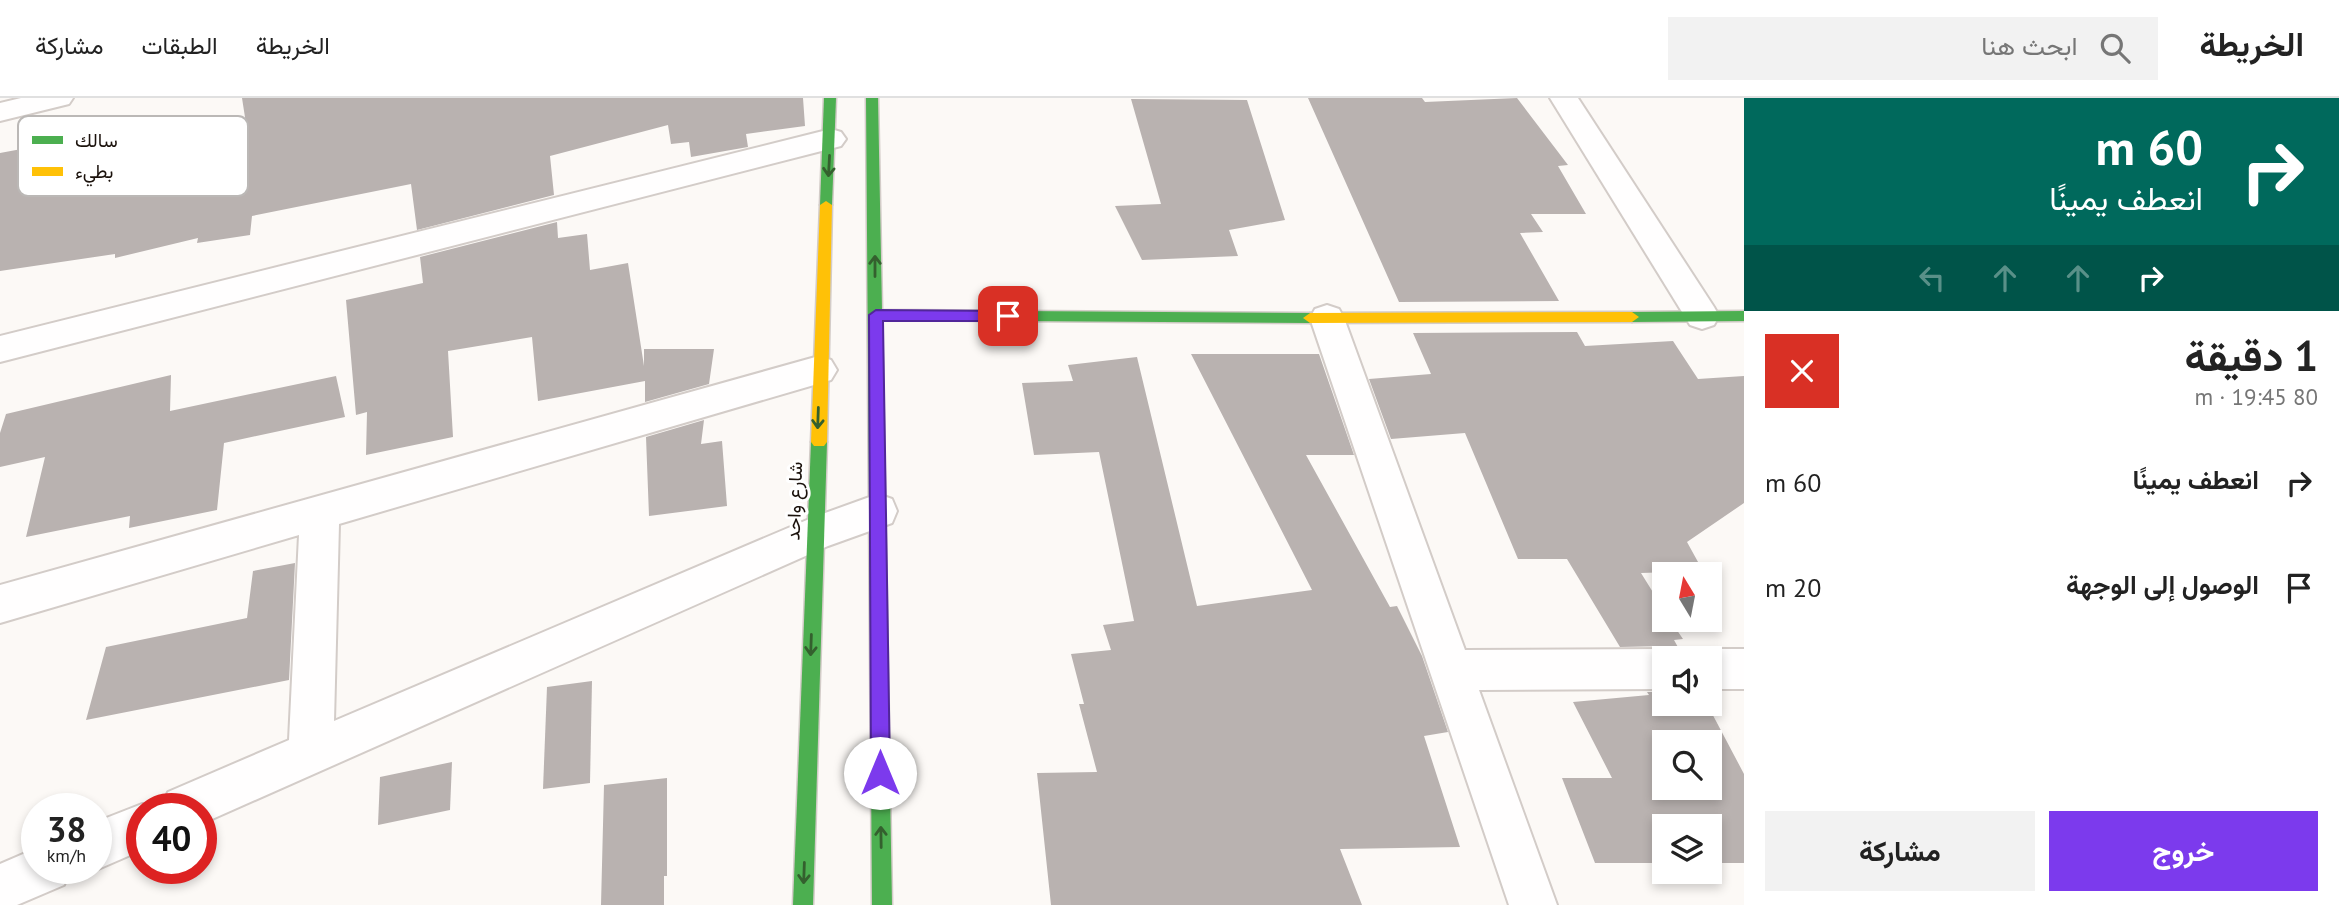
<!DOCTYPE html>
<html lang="ar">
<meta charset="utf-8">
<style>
:root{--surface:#fff;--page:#f2f2f2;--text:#222;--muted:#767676;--line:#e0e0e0;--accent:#7c3aed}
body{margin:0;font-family:"PT Sans",Vazirmatn,sans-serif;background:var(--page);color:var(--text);direction:rtl;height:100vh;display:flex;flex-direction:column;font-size:26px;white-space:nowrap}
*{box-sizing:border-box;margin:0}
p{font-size:23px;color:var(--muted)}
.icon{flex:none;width:38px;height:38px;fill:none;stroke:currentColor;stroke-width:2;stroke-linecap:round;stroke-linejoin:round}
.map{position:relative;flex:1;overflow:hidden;direction:ltr}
.side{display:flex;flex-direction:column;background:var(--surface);width:595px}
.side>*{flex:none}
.hud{background:#00695c;color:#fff;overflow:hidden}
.needle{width:46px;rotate:350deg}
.controls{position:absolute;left:1652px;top:464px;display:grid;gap:14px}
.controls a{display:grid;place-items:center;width:70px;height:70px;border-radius:0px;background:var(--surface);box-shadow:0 4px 10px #0003;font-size:35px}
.speed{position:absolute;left:21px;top:695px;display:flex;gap:14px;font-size:35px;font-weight:700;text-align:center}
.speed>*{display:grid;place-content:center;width:91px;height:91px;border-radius:50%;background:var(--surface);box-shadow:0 4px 10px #0003;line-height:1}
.speed small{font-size:18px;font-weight:400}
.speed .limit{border:10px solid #d22;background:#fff;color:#111}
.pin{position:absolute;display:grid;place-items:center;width:60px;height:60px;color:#fff;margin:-30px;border-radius:14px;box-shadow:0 4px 10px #0006}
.me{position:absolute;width:77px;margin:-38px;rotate:0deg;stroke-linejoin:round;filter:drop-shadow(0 0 5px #0008)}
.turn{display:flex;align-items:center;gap:24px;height:147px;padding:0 21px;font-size:32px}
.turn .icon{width:91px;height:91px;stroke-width:2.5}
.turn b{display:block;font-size:49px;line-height:60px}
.lanes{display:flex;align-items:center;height:66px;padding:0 21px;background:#0003;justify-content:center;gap:35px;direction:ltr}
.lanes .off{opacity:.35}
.round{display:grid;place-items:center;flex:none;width:74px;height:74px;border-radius:0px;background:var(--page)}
.headline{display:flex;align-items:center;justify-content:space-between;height:119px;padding:0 21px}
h1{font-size:42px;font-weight:700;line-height:52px}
.button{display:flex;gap:14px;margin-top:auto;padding:14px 21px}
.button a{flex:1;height:80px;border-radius:0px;background:var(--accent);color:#fff;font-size:28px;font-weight:700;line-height:80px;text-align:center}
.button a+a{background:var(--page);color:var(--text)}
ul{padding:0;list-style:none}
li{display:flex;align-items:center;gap:21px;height:105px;padding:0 21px}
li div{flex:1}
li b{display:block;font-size:26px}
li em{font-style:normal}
header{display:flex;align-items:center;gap:42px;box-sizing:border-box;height:98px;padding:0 35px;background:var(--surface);border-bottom:2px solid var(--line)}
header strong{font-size:33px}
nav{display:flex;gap:38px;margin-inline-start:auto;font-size:24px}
.search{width:490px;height:63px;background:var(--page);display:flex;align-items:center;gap:18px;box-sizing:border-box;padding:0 24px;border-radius:0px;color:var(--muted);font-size:26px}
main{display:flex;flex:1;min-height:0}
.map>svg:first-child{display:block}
.building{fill:#b9b2b0;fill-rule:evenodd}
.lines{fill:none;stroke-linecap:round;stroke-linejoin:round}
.street-casing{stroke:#d3ccc8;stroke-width:4}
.fast-casing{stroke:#d3ccc8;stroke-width:3}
.slow-casing{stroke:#d3ccc8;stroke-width:3}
.street{fill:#fffefe;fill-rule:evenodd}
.fast{fill:#4caf50;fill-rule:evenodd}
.slow{fill:#ffc107;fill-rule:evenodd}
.oneway{stroke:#34602e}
.route{fill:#7c3aed;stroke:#51269a;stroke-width:2}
.labels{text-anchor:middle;stroke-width:6;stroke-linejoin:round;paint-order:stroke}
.street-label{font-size:19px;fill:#1b120c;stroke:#fff}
.key{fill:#fff;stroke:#bbb8b6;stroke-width:2}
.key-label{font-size:19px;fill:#1b120c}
</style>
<header>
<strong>الخريطة</strong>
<div class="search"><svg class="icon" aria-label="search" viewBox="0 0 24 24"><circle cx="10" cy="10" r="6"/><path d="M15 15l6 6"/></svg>ابحث هنا</div>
<nav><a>الخريطة</a><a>الطبقات</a><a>مشاركة</a></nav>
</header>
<main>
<section class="side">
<div class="hud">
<div class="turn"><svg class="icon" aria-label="right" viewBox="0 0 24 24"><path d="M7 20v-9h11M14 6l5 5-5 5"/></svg><div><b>60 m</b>انعطف يمينًا</div></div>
<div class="lanes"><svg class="icon off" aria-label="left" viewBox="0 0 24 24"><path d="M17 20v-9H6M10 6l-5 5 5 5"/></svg><svg class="icon off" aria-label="ahead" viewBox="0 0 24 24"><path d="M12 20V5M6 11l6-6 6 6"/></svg><svg class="icon off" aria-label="ahead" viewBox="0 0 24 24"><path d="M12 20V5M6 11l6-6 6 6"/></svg><svg class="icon" aria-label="right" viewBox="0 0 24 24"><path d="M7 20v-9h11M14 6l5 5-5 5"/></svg></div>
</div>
<div class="headline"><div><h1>1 دقيقة</h1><p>80 m · 19:45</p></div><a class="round" style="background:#d93025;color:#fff"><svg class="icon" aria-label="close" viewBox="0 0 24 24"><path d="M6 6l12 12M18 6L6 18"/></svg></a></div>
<ul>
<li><svg class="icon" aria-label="right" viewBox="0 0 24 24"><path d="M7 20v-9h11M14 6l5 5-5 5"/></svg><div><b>انعطف يمينًا</b></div><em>60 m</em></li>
<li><svg class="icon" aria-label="arrive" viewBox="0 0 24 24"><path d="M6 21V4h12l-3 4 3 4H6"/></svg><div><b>الوصول إلى الوجهة</b></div><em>20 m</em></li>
</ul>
<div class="button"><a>خروج</a><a>مشاركة</a></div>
</section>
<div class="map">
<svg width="1744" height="807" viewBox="0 0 1744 807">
<rect width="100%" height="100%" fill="#fcf9f6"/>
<!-- building -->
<g class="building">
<polygon points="242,0 803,0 805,28 746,36 748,49 691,59 689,44 671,46 668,27 550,58 554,97 417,132 411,86 252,118 250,137 197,145 198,140 115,160 115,156 0,173 0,55 59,44 61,37 143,23 136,71 249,45"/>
<polygon points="1308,0 1422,0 1425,4 1517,0 1568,67 1558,68 1586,116 1531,116 1543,134 1520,135 1559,203 1399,204"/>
<polygon points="1131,1 1247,2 1285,122 1229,132 1238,158 1142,162 1115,108 1161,106"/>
<polygon points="557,124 558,140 587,136 590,172 628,165 644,268 644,251 714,251 709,286 645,304 645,283 538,303 532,239 448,253 453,339 366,357 367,314 356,317 346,202 423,185 420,159"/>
<polygon points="1577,234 1585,248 1673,243 1698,281 1744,278 1744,405 1687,444 1703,473 1641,475 1664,512 1664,522 1670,522 1683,541 1674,542 1684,560 1680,555 1664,548 1620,549 1567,461 1518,461 1465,335 1391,341 1369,281 1431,276 1413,235"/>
<polygon points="1191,256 1319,256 1354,357 1306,357 1390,509 1397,508 1422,558 1448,634 1424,638 1460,749 1340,751 1362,807 1051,807 1037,675 1097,674 1079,606 1084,606 1071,556 1111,552 1103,527 1134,523 1099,354 1034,357 1022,285 1073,283 1068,267 1137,259 1197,508 1312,492"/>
<polygon points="171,277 170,313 336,278 345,319 224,345 217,412 129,430 130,418 26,439 45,359 0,369 0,335 6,316"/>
<polygon points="704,322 701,346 722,343 727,408 649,418 646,339"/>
<polygon points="295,465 289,582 86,622 106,549 247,520 253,473"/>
<polygon points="592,583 590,685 543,691 547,589"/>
<path d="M1647,594h17v12h43l37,70v89h-34v-37h-46v37h-69l-33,-85h50l-39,-76 76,-7zM1664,644h46v46h-46z"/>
<polygon points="452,664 450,712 378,727 380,679"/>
<polygon points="667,680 667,778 664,778 664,807 601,807 604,687"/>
</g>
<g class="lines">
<!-- street casing -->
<g class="street-casing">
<g id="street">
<polygon points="21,0 73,0 69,6 0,23 0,5"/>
<polygon points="1550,0 1578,0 1714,209 1719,218 1714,227 1702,231 1690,227"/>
<polygon points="831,31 841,34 846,41 841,48 0,264 0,238"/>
<polygon points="1327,207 1339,211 1344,220 1465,552 1664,551 1679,557 1680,560 1664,560 1664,591 1479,592 1557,807 1509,807 1310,220 1315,211"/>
<polygon points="819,258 831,262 837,272 831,282 339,426 334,623 814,419 878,396 892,401 897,413 892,425 828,448 201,726 201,710 161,710 168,694 289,642 299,437 0,525 0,487"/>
<polygon points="1710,551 1744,551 1744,591 1710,591 1710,560 1694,560 1695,557"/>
<polygon points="142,706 154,710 142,710 142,752 96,772 92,770 96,770 96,724"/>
<polygon points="37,750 37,770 71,770 64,787 17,807 0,807 0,766"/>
</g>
</g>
<!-- fast casing -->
<g class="fast-casing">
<g id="fast">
<polygon points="824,0 836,0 832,107 826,111 820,107"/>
<polygon points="866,0 878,0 882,212 1310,215 1317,220 1310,225 882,222 892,807 872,807"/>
<polygon points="1744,213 1744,223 1632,224 1625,219 1632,214"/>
<polygon points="819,338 824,340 827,344 813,807 793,807 811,344 814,340"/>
</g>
</g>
<!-- slow casing -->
<g class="slow-casing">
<g id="slow">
<polygon points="826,103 832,107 827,344 824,348 814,348 811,344 820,107"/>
<polygon points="1632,214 1639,219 1632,224 1310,225 1303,220 1310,215"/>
</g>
</g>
<!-- street -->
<use href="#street" class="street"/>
<!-- fast -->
<use href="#fast" class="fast"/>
<!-- slow -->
<use href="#slow" class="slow"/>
</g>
<!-- one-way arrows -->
<defs><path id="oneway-shaft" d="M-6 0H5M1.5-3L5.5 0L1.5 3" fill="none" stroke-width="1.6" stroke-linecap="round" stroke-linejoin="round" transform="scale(1.75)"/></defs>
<g class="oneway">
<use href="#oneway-shaft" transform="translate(829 68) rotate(93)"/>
<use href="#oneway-shaft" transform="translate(875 168) rotate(-90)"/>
<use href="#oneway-shaft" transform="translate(818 320) rotate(92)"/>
<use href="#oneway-shaft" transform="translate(811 547) rotate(92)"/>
<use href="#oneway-shaft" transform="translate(881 739) rotate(-91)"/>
<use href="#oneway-shaft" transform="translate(804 775) rotate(92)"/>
</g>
<!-- route -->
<polygon class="route" points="876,212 1008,213 1015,218 1008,223 883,223 890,675 887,682 880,685 874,682 871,675 869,217"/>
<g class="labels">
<!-- street labels -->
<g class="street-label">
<text transform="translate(794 403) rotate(-88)" y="7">شارع واحد</text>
</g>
</g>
<!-- legend -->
<rect x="18" y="18" width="230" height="80" rx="10" class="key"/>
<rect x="32" y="38" width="31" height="8" fill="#4caf50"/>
<rect x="32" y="69" width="31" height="9" fill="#ffc107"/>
<g class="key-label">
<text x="75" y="49">سالك</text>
<text x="75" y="80">بطيء</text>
</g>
</svg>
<div class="controls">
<a><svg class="needle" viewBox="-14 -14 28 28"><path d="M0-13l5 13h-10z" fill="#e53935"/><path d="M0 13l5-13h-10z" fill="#767676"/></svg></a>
<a><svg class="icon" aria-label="sound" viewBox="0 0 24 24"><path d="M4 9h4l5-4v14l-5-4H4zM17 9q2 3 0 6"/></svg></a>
<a><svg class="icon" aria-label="search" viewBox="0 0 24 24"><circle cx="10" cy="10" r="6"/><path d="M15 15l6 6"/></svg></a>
<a><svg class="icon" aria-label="layers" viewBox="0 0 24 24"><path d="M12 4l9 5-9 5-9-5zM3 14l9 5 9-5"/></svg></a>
</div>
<div class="speed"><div>38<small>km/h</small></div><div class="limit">40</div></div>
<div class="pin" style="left:1008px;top:218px;background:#d93025"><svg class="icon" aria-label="arrive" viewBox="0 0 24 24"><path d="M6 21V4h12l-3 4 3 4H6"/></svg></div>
<svg class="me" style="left:880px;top:675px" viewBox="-20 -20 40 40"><circle r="19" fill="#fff"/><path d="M0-13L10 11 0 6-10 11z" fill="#7c3aed"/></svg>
</div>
</main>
